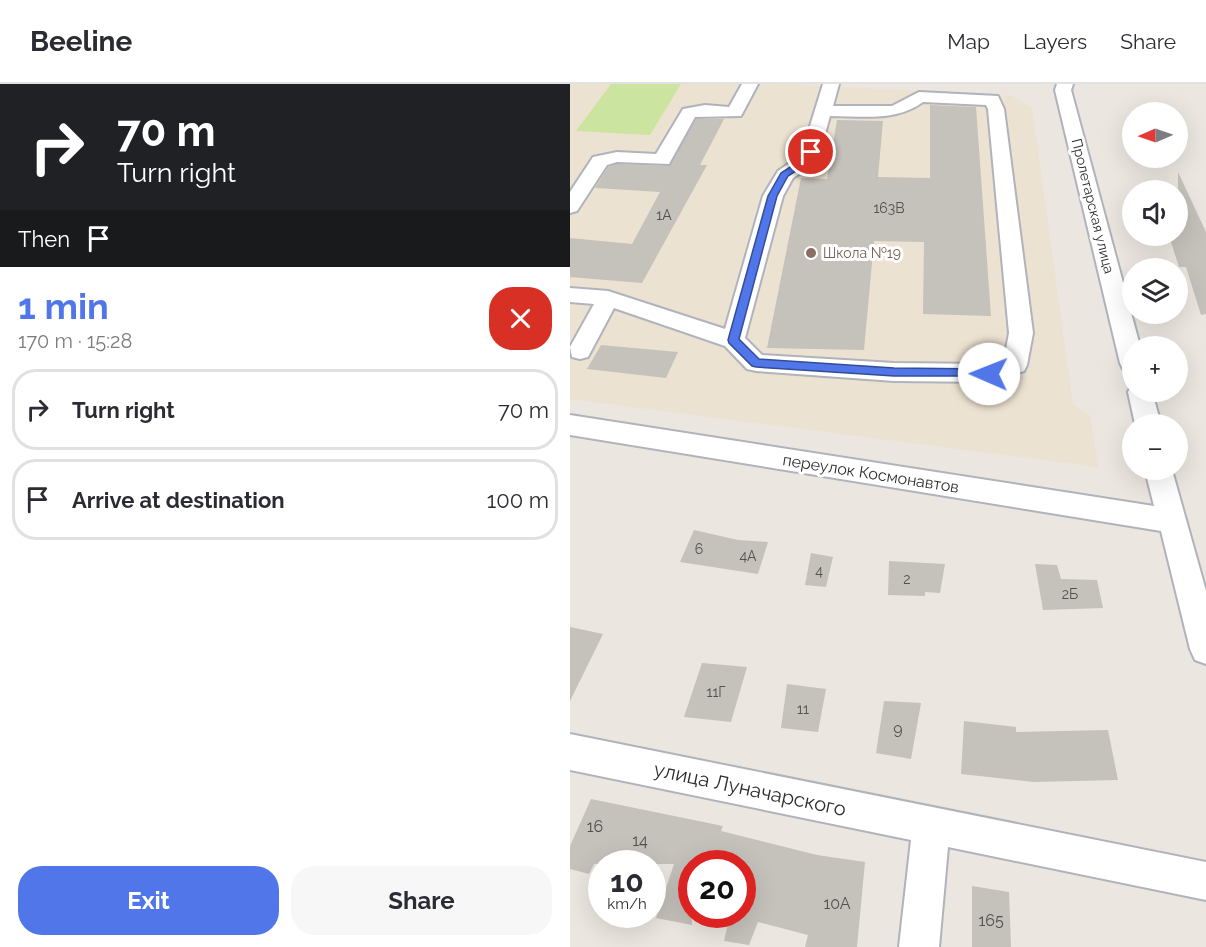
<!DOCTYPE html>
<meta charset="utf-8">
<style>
:root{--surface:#fff;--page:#f7f7f7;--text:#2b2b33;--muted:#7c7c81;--line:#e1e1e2;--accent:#5076e9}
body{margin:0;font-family:Raleway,sans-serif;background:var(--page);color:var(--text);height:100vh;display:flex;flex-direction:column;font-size:22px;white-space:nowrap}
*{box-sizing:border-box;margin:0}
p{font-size:20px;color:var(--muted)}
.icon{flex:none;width:33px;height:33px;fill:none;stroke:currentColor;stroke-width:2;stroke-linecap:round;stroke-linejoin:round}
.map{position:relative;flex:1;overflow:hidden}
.side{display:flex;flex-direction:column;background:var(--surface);width:570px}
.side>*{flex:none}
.banner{background:#202124;color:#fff;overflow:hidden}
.needle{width:39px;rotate:268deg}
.controls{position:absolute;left:552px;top:18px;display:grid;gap:12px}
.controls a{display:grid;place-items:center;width:66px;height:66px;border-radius:50%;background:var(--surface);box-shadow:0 6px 24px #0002;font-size:30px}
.speed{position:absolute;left:18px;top:766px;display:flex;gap:12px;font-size:30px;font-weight:700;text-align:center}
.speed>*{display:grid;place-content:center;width:78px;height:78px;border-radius:50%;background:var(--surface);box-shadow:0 6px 24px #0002;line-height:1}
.speed small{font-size:15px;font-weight:400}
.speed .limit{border:9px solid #d22;background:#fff;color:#111}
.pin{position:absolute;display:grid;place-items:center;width:51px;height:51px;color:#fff;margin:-26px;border:3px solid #fff;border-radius:50%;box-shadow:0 2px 6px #0007}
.me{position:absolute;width:66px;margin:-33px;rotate:271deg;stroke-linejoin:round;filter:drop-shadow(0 0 4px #0008)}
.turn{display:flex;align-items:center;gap:21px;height:126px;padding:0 18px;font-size:27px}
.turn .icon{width:78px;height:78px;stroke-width:2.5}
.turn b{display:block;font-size:42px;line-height:51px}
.then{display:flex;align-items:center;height:57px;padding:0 18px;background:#0003;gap:12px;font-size:22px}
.round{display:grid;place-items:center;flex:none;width:63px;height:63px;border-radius:24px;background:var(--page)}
.head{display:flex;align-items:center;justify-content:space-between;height:102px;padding:0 18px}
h1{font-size:36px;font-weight:700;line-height:45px;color:var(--accent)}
.cta{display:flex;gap:12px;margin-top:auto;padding:12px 18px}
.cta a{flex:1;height:69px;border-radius:24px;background:var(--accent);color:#fff;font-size:24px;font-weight:700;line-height:69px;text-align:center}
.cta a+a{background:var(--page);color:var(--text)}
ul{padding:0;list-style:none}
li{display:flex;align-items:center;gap:18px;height:81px;margin:0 12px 9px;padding:0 6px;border:3px solid var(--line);border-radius:24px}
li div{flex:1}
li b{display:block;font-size:22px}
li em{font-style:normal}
header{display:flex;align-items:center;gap:36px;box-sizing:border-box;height:84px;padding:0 30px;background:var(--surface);border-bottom:2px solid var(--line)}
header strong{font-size:28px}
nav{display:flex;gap:33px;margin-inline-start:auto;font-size:21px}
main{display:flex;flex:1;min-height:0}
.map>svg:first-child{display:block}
.education{fill:#ece2d1}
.pitch{fill:#cbe49f}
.building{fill:#c5c1bb}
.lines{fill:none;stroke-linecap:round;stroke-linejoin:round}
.minor-casing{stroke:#b0b3bb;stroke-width:4}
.minor{fill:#fff;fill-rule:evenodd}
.route{fill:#5076e9;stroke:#344d97;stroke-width:1.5}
.education-dot{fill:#8d6e63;stroke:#fff;stroke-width:2}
.labels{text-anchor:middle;stroke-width:6;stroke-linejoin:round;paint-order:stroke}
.far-street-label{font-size:14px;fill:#2c2c2c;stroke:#fff}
.number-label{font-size:14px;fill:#525150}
.far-education-label{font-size:14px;fill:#785e54;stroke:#fff;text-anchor:start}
.street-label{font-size:16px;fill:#2c2c2c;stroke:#fff}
.near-number-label{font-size:16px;fill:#525150}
.near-street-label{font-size:20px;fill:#2c2c2c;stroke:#fff}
</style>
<header>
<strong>Beeline</strong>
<nav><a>Map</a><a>Layers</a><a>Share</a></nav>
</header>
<main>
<section class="side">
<div class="banner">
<div class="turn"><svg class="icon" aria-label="right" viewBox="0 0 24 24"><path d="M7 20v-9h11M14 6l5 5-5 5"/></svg><div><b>70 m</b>Turn right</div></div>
<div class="then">Then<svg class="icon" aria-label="arrive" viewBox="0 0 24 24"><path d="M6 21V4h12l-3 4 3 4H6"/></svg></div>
</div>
<div class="head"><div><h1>1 min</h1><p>170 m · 15:28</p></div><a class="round" style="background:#d93025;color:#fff"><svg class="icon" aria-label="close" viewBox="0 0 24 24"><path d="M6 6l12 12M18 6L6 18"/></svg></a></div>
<ul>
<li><svg class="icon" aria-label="right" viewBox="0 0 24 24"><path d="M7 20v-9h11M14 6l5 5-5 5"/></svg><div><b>Turn right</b></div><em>70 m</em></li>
<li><svg class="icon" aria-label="arrive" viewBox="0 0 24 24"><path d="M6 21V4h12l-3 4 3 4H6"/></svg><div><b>Arrive at destination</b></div><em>100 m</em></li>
</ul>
<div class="cta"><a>Exit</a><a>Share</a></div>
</section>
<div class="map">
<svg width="636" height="863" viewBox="0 0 636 863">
<rect width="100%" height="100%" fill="#ece6e0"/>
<!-- education -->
<polygon class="education" points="0,0 216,0 442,12 462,23 503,320 520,331 528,383 0,315"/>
<!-- pitch -->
<polygon class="pitch" points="41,0 111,0 80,51 6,47"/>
<!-- building -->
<g class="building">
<polygon points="360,21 406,23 421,232 353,230 354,158 304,157 294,266 197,264 231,94 257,95 267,36 313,37 308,93 360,94"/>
<polygon points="126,35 154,35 130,81 137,81 72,199 0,193 0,154 62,160 90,108 25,104 38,83 47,80 99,82"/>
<polygon points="608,88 636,148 636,230 631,231 616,183 609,183 599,152 608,152"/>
<polygon points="31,261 108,268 96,294 17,285"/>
<polygon points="124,446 168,456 198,458 188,490 110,478"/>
<polygon points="241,469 263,473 256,503 235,501"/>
<polygon points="319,477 375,480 370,509 355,508 355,512 318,511"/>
<polygon points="465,480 487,481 491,495 527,496 533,524 473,526"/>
<polygon points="0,543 33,550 0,617"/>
<polygon points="132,579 177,583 161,638 114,633"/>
<polygon points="217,600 256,605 248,648 211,644"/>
<polygon points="314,617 351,619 341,675 306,669"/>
<polygon points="394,637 446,643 446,648 538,646 548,696 463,698 391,690"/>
<polygon points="21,715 153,742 151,747 247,771 295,778 287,863 235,863 238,851 188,838 179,861 154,857 160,831 172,831 172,780 122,780 122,841 86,834 104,780 24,780 19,790 0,785 0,762"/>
<polygon points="402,802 439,808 441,863 402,863"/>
</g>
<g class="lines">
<!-- minor casing -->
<g class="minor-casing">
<g id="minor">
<polygon points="172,0 188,0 171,32 125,33 99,80 47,78 37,81 7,127 0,129 0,108 23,73 47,68 86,70 113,25 135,21 159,23"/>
<path d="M253,0h16l-6,22h59l27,-14 79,4 6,13 29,224 -6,32 -3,6 -35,11 -95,-1 -138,-10 -9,-2 -22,-23 -111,-38 -26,49 -8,2 -8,-2 -2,-10 24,-43 -24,-2v-14l38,3 117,38 38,-133 15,-25 19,-13 5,-6zM353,18l63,3 2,4 21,224 -5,27 -15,4 -95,-1 -132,-8 -17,-17 38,-142 10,-18 18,-12 9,-14 10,-36c32,0 66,6 93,-14z"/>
<polygon points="487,0 503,0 501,6 570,262 562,262 562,287 553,285 550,279 485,6"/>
<polygon points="562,301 562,308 582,308 591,340 565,340 558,308"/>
<polygon points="0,331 584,422 575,386 602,386 636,507 636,580 625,576 620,565 591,447 0,351"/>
<polygon points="0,650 636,778 636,816 378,763 369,863 329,863 341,756 0,686"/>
</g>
</g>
<!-- minor -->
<use href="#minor" class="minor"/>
</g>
<!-- route -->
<polygon class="route" points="238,66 245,68 237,80 218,92 207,112 169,255 189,275 324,284 419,285 424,287 424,292 324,292 186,283 182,282 159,259 158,256 198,112 211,89 231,76"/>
<!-- markers -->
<circle class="education-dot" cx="241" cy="169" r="6"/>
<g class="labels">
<!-- far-street labels -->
<g class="far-street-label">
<text transform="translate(523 122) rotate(76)" y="5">Пролетарская улица</text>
</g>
<!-- number labels -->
<g class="number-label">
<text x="319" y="129">163В</text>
<text x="94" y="136">1А</text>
<text x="129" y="470">6</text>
<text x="178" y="477">4А</text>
<text x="249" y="492">4</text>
<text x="337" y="500">2</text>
<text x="500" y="515">2Б</text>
<text x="146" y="613">11Г</text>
<text x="233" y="630">11</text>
</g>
<!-- far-education labels -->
<g class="far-education-label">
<text x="253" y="174">Школа №19</text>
</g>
<!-- street labels -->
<g class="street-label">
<text transform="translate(301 389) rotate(9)" y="6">переулок Космонавтов</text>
</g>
<!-- near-number labels -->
<g class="near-number-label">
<text x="328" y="650">9</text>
<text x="25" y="748">16</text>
<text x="70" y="762">14</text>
<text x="267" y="825">10А</text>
<text x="421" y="842">165</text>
</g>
<!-- near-street labels -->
<g class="near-street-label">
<text transform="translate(180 705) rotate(12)" y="7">улица Луначарского</text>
</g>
</g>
</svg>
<div class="controls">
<a><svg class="needle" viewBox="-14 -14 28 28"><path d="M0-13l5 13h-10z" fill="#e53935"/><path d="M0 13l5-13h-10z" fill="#7c7c81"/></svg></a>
<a><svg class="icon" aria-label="sound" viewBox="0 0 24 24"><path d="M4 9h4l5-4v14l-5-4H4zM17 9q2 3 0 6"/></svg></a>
<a><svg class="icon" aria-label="layers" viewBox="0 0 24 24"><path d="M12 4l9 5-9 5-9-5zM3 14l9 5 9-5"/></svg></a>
<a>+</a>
<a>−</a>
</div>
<div class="speed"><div>10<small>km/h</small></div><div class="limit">20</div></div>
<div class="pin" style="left:241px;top:68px;background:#d93025"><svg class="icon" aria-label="arrive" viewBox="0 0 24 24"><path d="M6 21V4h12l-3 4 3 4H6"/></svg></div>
<svg class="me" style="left:419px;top:290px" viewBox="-20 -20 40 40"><circle r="19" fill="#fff"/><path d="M0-13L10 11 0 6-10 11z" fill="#5076e9"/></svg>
</div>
</main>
